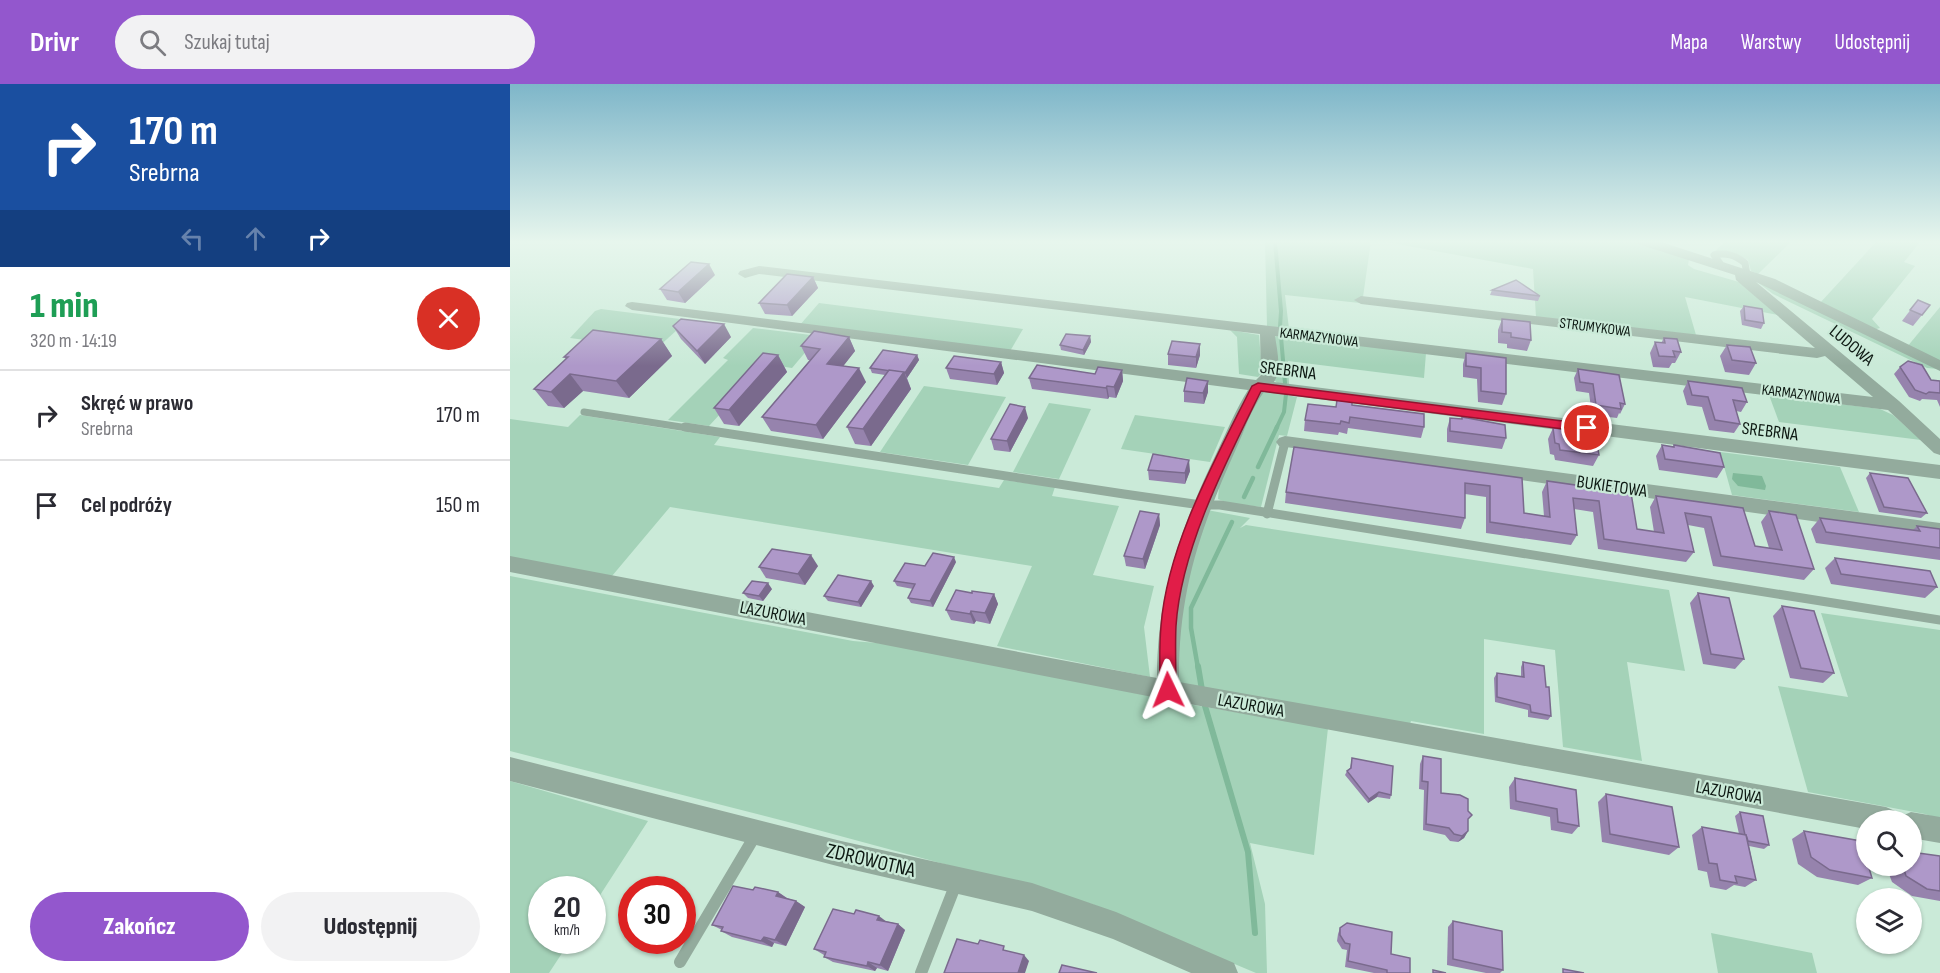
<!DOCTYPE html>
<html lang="pl">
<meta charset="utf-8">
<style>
:root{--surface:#fff;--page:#f2f2f3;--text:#2b2b33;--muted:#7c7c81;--line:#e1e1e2;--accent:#9357cd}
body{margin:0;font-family:"Sofia Sans Condensed",sans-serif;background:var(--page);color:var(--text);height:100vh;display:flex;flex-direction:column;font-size:22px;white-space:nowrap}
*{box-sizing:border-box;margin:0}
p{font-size:20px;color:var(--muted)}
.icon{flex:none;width:33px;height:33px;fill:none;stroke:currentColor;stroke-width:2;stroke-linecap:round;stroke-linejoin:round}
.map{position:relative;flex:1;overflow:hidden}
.panel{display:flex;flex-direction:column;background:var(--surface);width:510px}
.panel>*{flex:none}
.guide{background:#1a4fa0;color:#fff;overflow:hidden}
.buttons{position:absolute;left:1346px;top:726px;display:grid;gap:12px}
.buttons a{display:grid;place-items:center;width:66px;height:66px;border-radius:50%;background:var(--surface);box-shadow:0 2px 4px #0004;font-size:30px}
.speed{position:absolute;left:18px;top:792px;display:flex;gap:12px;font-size:30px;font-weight:700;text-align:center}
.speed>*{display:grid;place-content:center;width:78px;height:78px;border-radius:50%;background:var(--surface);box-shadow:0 2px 4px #0004;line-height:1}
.speed small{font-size:15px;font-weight:400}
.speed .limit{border:9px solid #d22;background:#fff;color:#111}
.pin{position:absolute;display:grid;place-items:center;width:51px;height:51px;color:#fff;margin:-26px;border:3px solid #fff;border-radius:50%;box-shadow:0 2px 6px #0007}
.me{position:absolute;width:66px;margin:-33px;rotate:358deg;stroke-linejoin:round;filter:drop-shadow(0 0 4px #0008)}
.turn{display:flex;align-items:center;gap:21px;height:126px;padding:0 30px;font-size:27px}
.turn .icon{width:78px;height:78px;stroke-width:2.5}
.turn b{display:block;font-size:42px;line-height:51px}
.lanes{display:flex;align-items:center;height:57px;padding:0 30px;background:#0003;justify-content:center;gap:30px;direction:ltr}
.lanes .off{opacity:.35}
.round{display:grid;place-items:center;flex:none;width:63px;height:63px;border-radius:32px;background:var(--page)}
.summary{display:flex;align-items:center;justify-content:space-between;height:102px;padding:0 30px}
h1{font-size:36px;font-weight:800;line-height:45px;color:#1e9e55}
.cta{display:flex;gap:12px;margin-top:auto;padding:12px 30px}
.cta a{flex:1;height:69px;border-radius:36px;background:var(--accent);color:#fff;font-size:24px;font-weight:800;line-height:69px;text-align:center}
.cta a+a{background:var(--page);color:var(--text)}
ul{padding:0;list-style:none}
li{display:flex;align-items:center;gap:18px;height:90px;padding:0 30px;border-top:2px solid var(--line)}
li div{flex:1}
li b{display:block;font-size:22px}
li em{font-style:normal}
header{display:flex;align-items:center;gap:36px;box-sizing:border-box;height:84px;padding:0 30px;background:var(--accent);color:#fff}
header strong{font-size:28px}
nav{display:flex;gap:33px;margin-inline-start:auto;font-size:21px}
.search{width:420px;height:54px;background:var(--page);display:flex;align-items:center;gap:15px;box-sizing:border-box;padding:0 21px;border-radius:33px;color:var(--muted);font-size:22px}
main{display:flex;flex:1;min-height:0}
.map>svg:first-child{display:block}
.green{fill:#a4d2b8}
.water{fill:#80b99a}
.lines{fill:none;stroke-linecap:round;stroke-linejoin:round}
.stream-far2{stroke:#80b99a;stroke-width:4}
.stream-far1{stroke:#80b99a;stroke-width:4.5}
.stream{stroke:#80b99a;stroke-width:6}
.service-far2{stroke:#93ab9d;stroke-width:7}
.service-far1{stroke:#93ab9d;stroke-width:9}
.service{stroke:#93ab9d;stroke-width:12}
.minor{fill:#93ab9d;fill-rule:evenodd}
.wall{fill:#9683ad}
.shaded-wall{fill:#7a6a8d}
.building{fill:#ae98c9;stroke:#7a6a8d;stroke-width:1.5}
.route{fill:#e11d48;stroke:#92132f;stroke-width:1.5}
.labels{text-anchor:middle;stroke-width:4.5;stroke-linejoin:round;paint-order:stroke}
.far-street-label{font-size:15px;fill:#0d1812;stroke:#caead8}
.street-label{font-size:18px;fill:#0d1812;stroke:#caead8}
.near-street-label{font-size:21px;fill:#0d1812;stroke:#caead8}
</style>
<header>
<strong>Drivr</strong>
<div class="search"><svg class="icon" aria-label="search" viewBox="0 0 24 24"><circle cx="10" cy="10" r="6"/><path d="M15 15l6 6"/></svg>Szukaj tutaj</div>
<nav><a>Mapa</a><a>Warstwy</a><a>Udostępnij</a></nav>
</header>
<main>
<section class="panel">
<div class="guide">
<div class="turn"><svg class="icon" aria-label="right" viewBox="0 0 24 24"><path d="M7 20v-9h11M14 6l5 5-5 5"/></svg><div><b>170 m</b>Srebrna</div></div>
<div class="lanes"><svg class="icon off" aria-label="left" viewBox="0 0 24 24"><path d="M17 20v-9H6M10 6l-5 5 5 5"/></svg><svg class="icon off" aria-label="ahead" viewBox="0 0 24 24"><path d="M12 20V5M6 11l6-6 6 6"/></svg><svg class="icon" aria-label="right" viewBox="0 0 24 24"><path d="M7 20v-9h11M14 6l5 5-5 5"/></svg></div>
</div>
<div class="summary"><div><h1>1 min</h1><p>320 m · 14:19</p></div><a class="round" style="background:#d93025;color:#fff"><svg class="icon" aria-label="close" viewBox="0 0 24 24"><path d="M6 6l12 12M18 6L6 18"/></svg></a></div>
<ul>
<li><svg class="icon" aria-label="right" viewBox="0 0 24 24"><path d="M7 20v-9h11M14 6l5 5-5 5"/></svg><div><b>Skręć w prawo</b><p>Srebrna</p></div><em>170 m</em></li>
<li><svg class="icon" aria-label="arrive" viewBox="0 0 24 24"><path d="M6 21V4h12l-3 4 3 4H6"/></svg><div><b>Cel podróży</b></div><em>150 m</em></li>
</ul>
<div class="cta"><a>Zakończ</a><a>Udostępnij</a></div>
</section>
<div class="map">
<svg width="1430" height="889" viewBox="0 0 1430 889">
<rect width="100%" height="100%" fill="#caead8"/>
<!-- green -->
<g class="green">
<polygon points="755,157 861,157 853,213 850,219 775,211 779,245 757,242"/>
<polygon points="871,157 1118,157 1135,160 1179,175 1178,181 1184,185 1229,198 1268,231 1175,213 1186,251 1026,233 1023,185"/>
<path d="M1216,157h66l-34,33 -7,-3 -3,-11c-12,-6 -21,-9 -34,-8z"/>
<polygon points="1367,157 1411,157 1394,178 1405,182 1362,235 1370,244 1363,246 1310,219"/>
<polygon points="1246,197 1429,285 1417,284 1263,210"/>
<polygon points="309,219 513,245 499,269 289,242"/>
<polygon points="1430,223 1430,280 1397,263"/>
<polygon points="91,225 178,236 146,265 60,254 85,227"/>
<polygon points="243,244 309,252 282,284 256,280 199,342 158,336 218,276 213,274"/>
<polygon points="720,246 749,251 752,289 748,293 729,290 727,253"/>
<polygon points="766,252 916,269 914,294 778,277 779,301 769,300 761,294 762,254"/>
<polygon points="414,302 496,313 458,381 370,368"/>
<polygon points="755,307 787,313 777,352 769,351 751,423 718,419 708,415 709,402 749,312"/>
<polygon points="1259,311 1370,325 1383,331 1411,356 1269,338"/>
<polygon points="539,319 581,325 549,395 503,388"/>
<polygon points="70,331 210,353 204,361 489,404 494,396 545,403 542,412 609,422 583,491 644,502 634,543 640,593 487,562 522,482 160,423 102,492 0,473 0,335 58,343"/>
<polygon points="625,331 715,343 700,378 611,365"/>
<polygon points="1210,368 1330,383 1349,428 1222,411"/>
<polygon points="697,426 740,434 730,444 736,441 1159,506 1175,587 1117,578 1132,677 1053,663 1045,566 974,555 974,650 901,637 900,640 669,599 665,543"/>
<polygon points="0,492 343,557 391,561 684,621 818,644 804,771 740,759 755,820 757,889 746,889 582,820 282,739 0,667"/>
<polygon points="1311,529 1430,546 1430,735 1415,730 1298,708 1268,602 1338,613"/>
<polygon points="0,697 138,737 83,822 82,806 32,806 32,856 60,857 39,889 0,889"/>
<polygon points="1201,849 1302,869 1307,889 1208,889"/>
</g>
<!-- water -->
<polygon class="water" points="1223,389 1252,392 1256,402 1255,406 1228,402 1222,395"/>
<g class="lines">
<!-- stream-far2 -->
<g class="stream-far2">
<polyline points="765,157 771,227 770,243"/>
<polyline points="771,253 775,299"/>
<polyline points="766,345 774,328 776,310"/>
</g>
<!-- stream-far1 -->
<g class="stream-far1">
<polyline points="748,383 767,343"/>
<polyline points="734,413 743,394"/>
<polyline points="688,584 681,544 681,524 722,438"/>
</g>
<!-- stream -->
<g class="stream">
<polyline points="688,582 692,606"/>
<polyline points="695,622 738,768 745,849"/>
</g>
<!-- service-far2 -->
<g class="service-far2">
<path d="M1211,181l-7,-10c12,-3 21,0 31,8l2,12"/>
<polyline points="74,328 184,345"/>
</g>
<!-- service-far1 -->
<g class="service-far1">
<polyline points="175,343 614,410 691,421 710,421 1430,536"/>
<polyline points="757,430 775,358"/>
</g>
<!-- service -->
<g class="service">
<polyline points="170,878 246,750"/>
<polyline points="411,889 447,797"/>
</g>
<!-- minor -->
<g class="minor">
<path d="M1126,157h22l117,38 165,81v11l-184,-89 143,119 41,38v16l-6,-2 -46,-43 -613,-74c2,14 7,34 -1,46l666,83v14l-676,-87c-13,17 -19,38 -28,57 -36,80 -58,143 -57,233l707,125 9,4 4,9h-33v9l-698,-129 -658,-128v-16l647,122c0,-85 24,-151 60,-226 10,-21 19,-43 31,-62l-616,-80 -7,-4 2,-3 5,-1 624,78 5,-5 -1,-41 -501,-60 -14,4 -7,-4 2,-3 19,-5 1114,131 -48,-41 -8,2 -456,-54 -7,-4 7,-4 454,52 -79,-68 -1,-5 -97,-31z"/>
<polygon points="775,352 1430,439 1430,455 769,362 766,358 769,354"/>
<polygon points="0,673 331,757 522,799 606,828 724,879 728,889 681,889 603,855 522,827 331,783 0,697"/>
<polygon points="1401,728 1430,733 1430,759 1401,754 1401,736 1390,736 1392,732"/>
</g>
</g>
<!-- wall -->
<g class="wall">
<polygon points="205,191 175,219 157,216 150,205"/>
<polygon points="303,193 308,204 282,232 255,230 249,219"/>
<polygon points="982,206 1030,212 1028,217 980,211"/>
<polygon points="1408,216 1420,221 1403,242 1392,237"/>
<polygon points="1234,222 1254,239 1251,245 1232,241 1230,227"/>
<polygon points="992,235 1021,256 1017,267 997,264 997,260 988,259 988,246"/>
<polygon points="163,242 221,253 195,280 171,255"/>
<polygon points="580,252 581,258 574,271 551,266 550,261"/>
<polygon points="339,253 345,267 333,282 356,298 313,355 261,347 252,333 300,276 298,276 291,262"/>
<polygon points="1154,254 1171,268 1165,279 1162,279 1159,284 1143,283 1140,269 1145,258 1151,259"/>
<polygon points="151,255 162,272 119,314 73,307 54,324 38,322 24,305 56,275 54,273"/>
<polygon points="1217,261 1246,279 1239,291 1215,288 1210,272"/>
<polygon points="956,269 996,310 992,321 968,318 967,295 953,293 953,280"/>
<polygon points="658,270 690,271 686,284 658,281"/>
<polygon points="268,271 277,288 229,342 214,340 204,324"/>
<polygon points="407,271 409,276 397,294 401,305 361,362 345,360 337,343 375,291 362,289 360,284"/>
<polygon points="491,278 494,289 487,301 440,295 436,284"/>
<polygon points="1390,283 1421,296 1430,297 1430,323 1427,316 1412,315 1410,317 1399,313 1384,290"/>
<polygon points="1068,285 1115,320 1110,330 1109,329 1107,334 1082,331 1079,309 1066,307 1064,294"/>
<polygon points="612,286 613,297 606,314 599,313 598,315 522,305 519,294 585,290"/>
<polygon points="1178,297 1237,318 1231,328 1226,327 1230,340 1224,349 1199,346 1192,323 1177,321 1173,307"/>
<polygon points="674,307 698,308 694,320 674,318"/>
<polygon points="842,321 914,343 911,354 838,344 837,350 829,348 828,351 794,347 795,336 826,323"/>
<polygon points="952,333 996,354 992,365 937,358 937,345 940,334 951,335"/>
<polygon points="518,334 500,368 484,366 481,355"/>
<polygon points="1043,344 1060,351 1089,371 1083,382 1045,376 1044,371 1040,370 1038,355"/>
<polygon points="1152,361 1163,363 1164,361 1214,383 1207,394 1149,386 1146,372"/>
<polygon points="638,386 680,387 675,400 639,396"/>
<polygon points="1360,389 1417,429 1411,434 1369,428 1356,394"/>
<polygon points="1012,394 1014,429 1034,432 1032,408 1037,397 1121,409 1127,445 1144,448 1140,423 1146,412 1233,424 1245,462 1259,464 1251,438 1259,427 1304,485 1294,496 1203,482 1194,444 1178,441 1184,468 1176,478 1088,465 1083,428 1064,425 1067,451 1061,461 976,449 976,413 955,410 955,434 951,445 775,419 776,408"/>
<polygon points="649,430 650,441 635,485 616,482 614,472"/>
<polygon points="1310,434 1402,447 1407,442 1430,445 1430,476 1306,459 1301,445"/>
<polygon points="1325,474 1427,503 1415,514 1321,500 1315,484"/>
<polygon points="446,478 423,523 401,519 398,514 403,505 387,502 384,497"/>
<polygon points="308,482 295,501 256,494 249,483"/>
<polygon points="364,502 351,523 318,517 314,512"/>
<polygon points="262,505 253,517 238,514 233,509"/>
<polygon points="462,509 484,510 488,520 480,540 466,537 464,540 441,536 436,526"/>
<polygon points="1188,509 1234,575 1225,585 1193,580 1180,519"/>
<polygon points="1272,522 1324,589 1313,599 1280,594 1263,532"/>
<polygon points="1013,578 1036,603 1041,632 1038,636 1018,633 1018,626 985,618 984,594 987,589 1011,593 1011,583"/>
<polygon points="913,672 931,709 958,737 958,747 954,754 948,758 940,757 935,751 913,746 914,706 909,705 910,680"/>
<polygon points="842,674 881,711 880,715 867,713 858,719 835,691 837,687 840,684"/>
<polygon points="1005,694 1069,742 1062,750 1041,746 1040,733 1000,725 999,703"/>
<polygon points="1096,710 1169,763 1159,771 1092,758 1088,718"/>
<polygon points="1230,728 1259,761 1254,765 1239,762 1246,796 1235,803 1224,801 1216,806 1200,803 1197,788 1188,786 1182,751 1192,743 1229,750 1225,732"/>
<polygon points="1294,747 1359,784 1362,794 1348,801 1307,793 1288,780 1282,755"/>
<polygon points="1430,772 1430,817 1402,812 1382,798 1376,782 1401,782"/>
<polygon points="243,806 268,808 277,814 286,817 295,823 276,862 264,859 262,863 222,853 211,847 212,846 202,841"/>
<polygon points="376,837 388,840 395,846 378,887 367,884 365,887 323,878 314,873 314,871 304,865"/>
<polygon points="943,837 993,886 990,889 976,889 937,881 938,843"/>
<polygon points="830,844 881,870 900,889 864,889 835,883 837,866 832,865 827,857 828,850"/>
</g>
<!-- shaded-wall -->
<g class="shaded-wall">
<polygon points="199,180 205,191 175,219 168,208"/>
<polygon points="303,193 308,204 282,232 277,221"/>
<polygon points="214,240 221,253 195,280 187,267"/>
<polygon points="580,252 581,258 574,271 573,266"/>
<polygon points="339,253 345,267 324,294 317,280"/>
<polygon points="151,255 162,272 119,314 106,297"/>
<polygon points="690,260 690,271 686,284 686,273"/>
<polygon points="268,271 277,288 229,342 219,326"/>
<polygon points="407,271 409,276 397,294 395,289"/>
<polygon points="491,278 494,289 487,301 484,290"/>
<polygon points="349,284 356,298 313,355 306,341"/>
<polygon points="612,286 613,297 606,314 604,303"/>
<polygon points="394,288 401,305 361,362 353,345"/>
<polygon points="60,290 73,307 54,324 41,308"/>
<polygon points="698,297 698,308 694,320 693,309"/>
<polygon points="597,302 599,313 598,315 596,304"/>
<polygon points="515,323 518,334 500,368 497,357"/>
<polygon points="679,376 680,387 675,400 675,389"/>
<polygon points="649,430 650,441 635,485 633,475"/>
<polygon points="301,471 308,482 295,501 288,490"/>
<polygon points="444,473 446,478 423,523 420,517"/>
<polygon points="361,497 364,502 351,523 348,518"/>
<polygon points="258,499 262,505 253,517 249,512"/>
<polygon points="484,510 488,520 480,540 475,529"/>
<polygon points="461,527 466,537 464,540 460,530"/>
<polygon points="869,708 867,713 858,719 859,715"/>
<polygon points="958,747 954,754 948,758 952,752"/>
<polygon points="268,808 278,815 266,812"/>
<polygon points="286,817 295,823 276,862 265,856"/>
<polygon points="369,832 377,838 367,836"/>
<polygon points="388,840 395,846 378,887 370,881"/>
<polygon points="254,853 264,859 262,863 251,857"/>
<polygon points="514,871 519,877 515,889 508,889"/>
<polygon points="358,878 367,884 365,887 357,882"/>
</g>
<!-- building -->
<g class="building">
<polygon points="181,178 199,180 168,208 150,205"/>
<polygon points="277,190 303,193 277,221 249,219"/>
<polygon points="1006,196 1030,212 982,206"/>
<polygon points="1408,216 1420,221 1412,231 1400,226"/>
<polygon points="1234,222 1252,225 1254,239 1235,236"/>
<polygon points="171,235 214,240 187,267 163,242"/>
<polygon points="992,235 1020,238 1021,256 1001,253 1001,249 992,248"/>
<polygon points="83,246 151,255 106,297 60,290 41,308 24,305 58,273 54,273"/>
<polygon points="304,247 339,253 317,280 349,284 306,341 252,333 310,265 291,262"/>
<polygon points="556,250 580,252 573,266 550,261"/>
<polygon points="1154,254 1167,255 1171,268 1163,267 1165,273 1149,272 1145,258 1155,259"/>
<polygon points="662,257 690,260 686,273 658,270"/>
<polygon points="1217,261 1240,263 1246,279 1222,276"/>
<polygon points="373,266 407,271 395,289 360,284"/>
<polygon points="253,269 268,271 219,326 204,324"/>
<polygon points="956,269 996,274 996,310 971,307 971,284 956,282"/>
<polygon points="444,272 491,278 484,290 436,284"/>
<polygon points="1398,277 1412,281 1421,296 1430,297 1430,309 1419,308 1416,310 1405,306 1390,283"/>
<polygon points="527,281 585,290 588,283 612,286 604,303 597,302 596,304 519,294"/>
<polygon points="1068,285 1109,291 1115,320 1110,319 1111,325 1086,321 1083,300 1070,298"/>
<polygon points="379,286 394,288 353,345 337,343"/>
<polygon points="677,294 698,297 693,309 674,307"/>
<polygon points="1178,297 1232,304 1237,318 1223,316 1230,340 1205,336 1198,313 1182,311"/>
<polygon points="827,316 842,318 842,321 914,330 914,343 840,333 839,339 831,337 830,340 795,336 798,320 826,323"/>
<polygon points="500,320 515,323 497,357 481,355"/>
<polygon points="952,333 995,341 996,354 940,347 940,334 952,335"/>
<polygon points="1043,344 1060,346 1060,351 1086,354 1089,371 1050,366 1049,360 1045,359"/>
<polygon points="1152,361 1164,363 1164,361 1210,369 1214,383 1155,375"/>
<polygon points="784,363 1012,394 1014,429 1040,433 1037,397 1121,409 1127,445 1154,449 1146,412 1233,424 1245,462 1272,466 1259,427 1286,431 1304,485 1211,472 1201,433 1175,429 1184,468 1094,455 1089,417 1063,414 1067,451 980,438 980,402 955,399 955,434 776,408"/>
<polygon points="643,370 679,376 675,389 638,386"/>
<polygon points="1360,389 1398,394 1417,429 1374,423"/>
<polygon points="630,427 649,430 633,475 614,472"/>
<polygon points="1310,434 1410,447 1407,442 1430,445 1430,464 1316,448"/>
<polygon points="262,465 301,471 288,490 249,483"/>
<polygon points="423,469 444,473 420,517 398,514 405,500 384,497 395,479 415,482"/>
<polygon points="1325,474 1420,487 1427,503 1331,490"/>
<polygon points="328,491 361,497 348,518 314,512"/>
<polygon points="242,497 258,499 249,512 233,509"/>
<polygon points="446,506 462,509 462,507 484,510 475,529 461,527 460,530 436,526"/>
<polygon points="1188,509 1219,514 1234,575 1201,570"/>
<polygon points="1272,522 1304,527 1324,589 1291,584"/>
<polygon points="1013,578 1034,582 1036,603 1039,603 1041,632 1021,628 1020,621 987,613 987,589 1014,593"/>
<polygon points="913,672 931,675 931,709 950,711 958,715 958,727 962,731 958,735 958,747 952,752 944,750 939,744 916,740 918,698 912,697"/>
<polygon points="842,674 883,682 881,711 869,708 859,715 837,687 841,684"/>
<polygon points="1005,694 1066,706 1069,742 1048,738 1047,725 1006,717"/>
<polygon points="1096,710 1162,723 1169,763 1100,750"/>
<polygon points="1230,728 1253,732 1259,761 1238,757 1236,751 1235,751"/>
<polygon points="1192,743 1236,751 1246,796 1225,792 1227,799 1210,796 1207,780 1199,779"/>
<polygon points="1294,747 1351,757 1356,768 1356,782 1361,782 1359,784 1362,794 1320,786 1301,773"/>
<polygon points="1401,768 1430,772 1430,807 1417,805 1396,792 1393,782 1401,782"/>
<polygon points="223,802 243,806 245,803 268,808 266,812 286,817 265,856 254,853 251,857 211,847 213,843 202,841"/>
<polygon points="323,825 344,830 346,826 369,832 367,836 388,840 370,881 358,878 357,882 314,873 316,868 304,865"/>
<polygon points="943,837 992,847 993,886 943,875"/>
<polygon points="837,839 882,848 881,870 900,874 900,889 877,889 877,886 838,877 840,860 835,859 830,851 830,844"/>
<polygon points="447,855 468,860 470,856 494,862 493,866 514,871 508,889 434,889"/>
<polygon points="552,881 587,889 549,889"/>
<polygon points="1053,885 1074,889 1053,889"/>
<polygon points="923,886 936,889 923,889"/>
</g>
<!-- sky -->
<linearGradient id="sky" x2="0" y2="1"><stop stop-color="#7eb6c9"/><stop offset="0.56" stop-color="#e7f6ed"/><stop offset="1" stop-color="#e7f6ed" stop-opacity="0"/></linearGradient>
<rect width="1430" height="282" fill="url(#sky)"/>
<!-- route -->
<path class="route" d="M748,299l329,41 6,4 -6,4 -326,-41c-34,69 -80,157 -85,235 -1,21 0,43 0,64l-2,5 -6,2 -5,-2 -3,-5c0,-21 -1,-43 1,-64 6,-81 55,-168 91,-240z"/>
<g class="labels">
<!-- far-street labels -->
<g class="far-street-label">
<text transform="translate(1085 243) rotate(7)" y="5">STRUMYKOWA</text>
<text transform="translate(809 253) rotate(7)" y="5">KARMAZYNOWA</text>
<text transform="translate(1291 310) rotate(7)" y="5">KARMAZYNOWA</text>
</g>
<!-- street labels -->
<g class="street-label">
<text transform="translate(1342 261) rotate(40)" y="6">LUDOWA</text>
<text transform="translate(778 286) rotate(7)" y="6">SREBRNA</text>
<text transform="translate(1260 347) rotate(7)" y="6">SREBRNA</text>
<text transform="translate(1102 402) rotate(8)" y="6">BUKIETOWA</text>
<text transform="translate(263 529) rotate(11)" y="6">LAZUROWA</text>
<text transform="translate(741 621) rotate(10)" y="6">LAZUROWA</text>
<text transform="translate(1219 708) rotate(10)" y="6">LAZUROWA</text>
</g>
<!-- near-street labels -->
<g class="near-street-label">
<text transform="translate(361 776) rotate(13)" y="7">ZDROWOTNA</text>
</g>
</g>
</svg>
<div class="buttons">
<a><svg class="icon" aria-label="search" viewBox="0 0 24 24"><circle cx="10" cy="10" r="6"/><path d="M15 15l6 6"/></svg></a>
<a><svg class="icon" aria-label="layers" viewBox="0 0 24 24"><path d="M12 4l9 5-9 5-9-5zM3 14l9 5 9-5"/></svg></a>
</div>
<div class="speed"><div>20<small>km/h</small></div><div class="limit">30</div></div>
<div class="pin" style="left:1077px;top:344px;background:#d93025"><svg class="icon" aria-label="arrive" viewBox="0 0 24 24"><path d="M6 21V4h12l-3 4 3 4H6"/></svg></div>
<svg class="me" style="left:658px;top:606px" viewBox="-20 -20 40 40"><path d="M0-17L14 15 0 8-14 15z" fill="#e11d48" stroke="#fff" stroke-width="4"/></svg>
</div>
</main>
